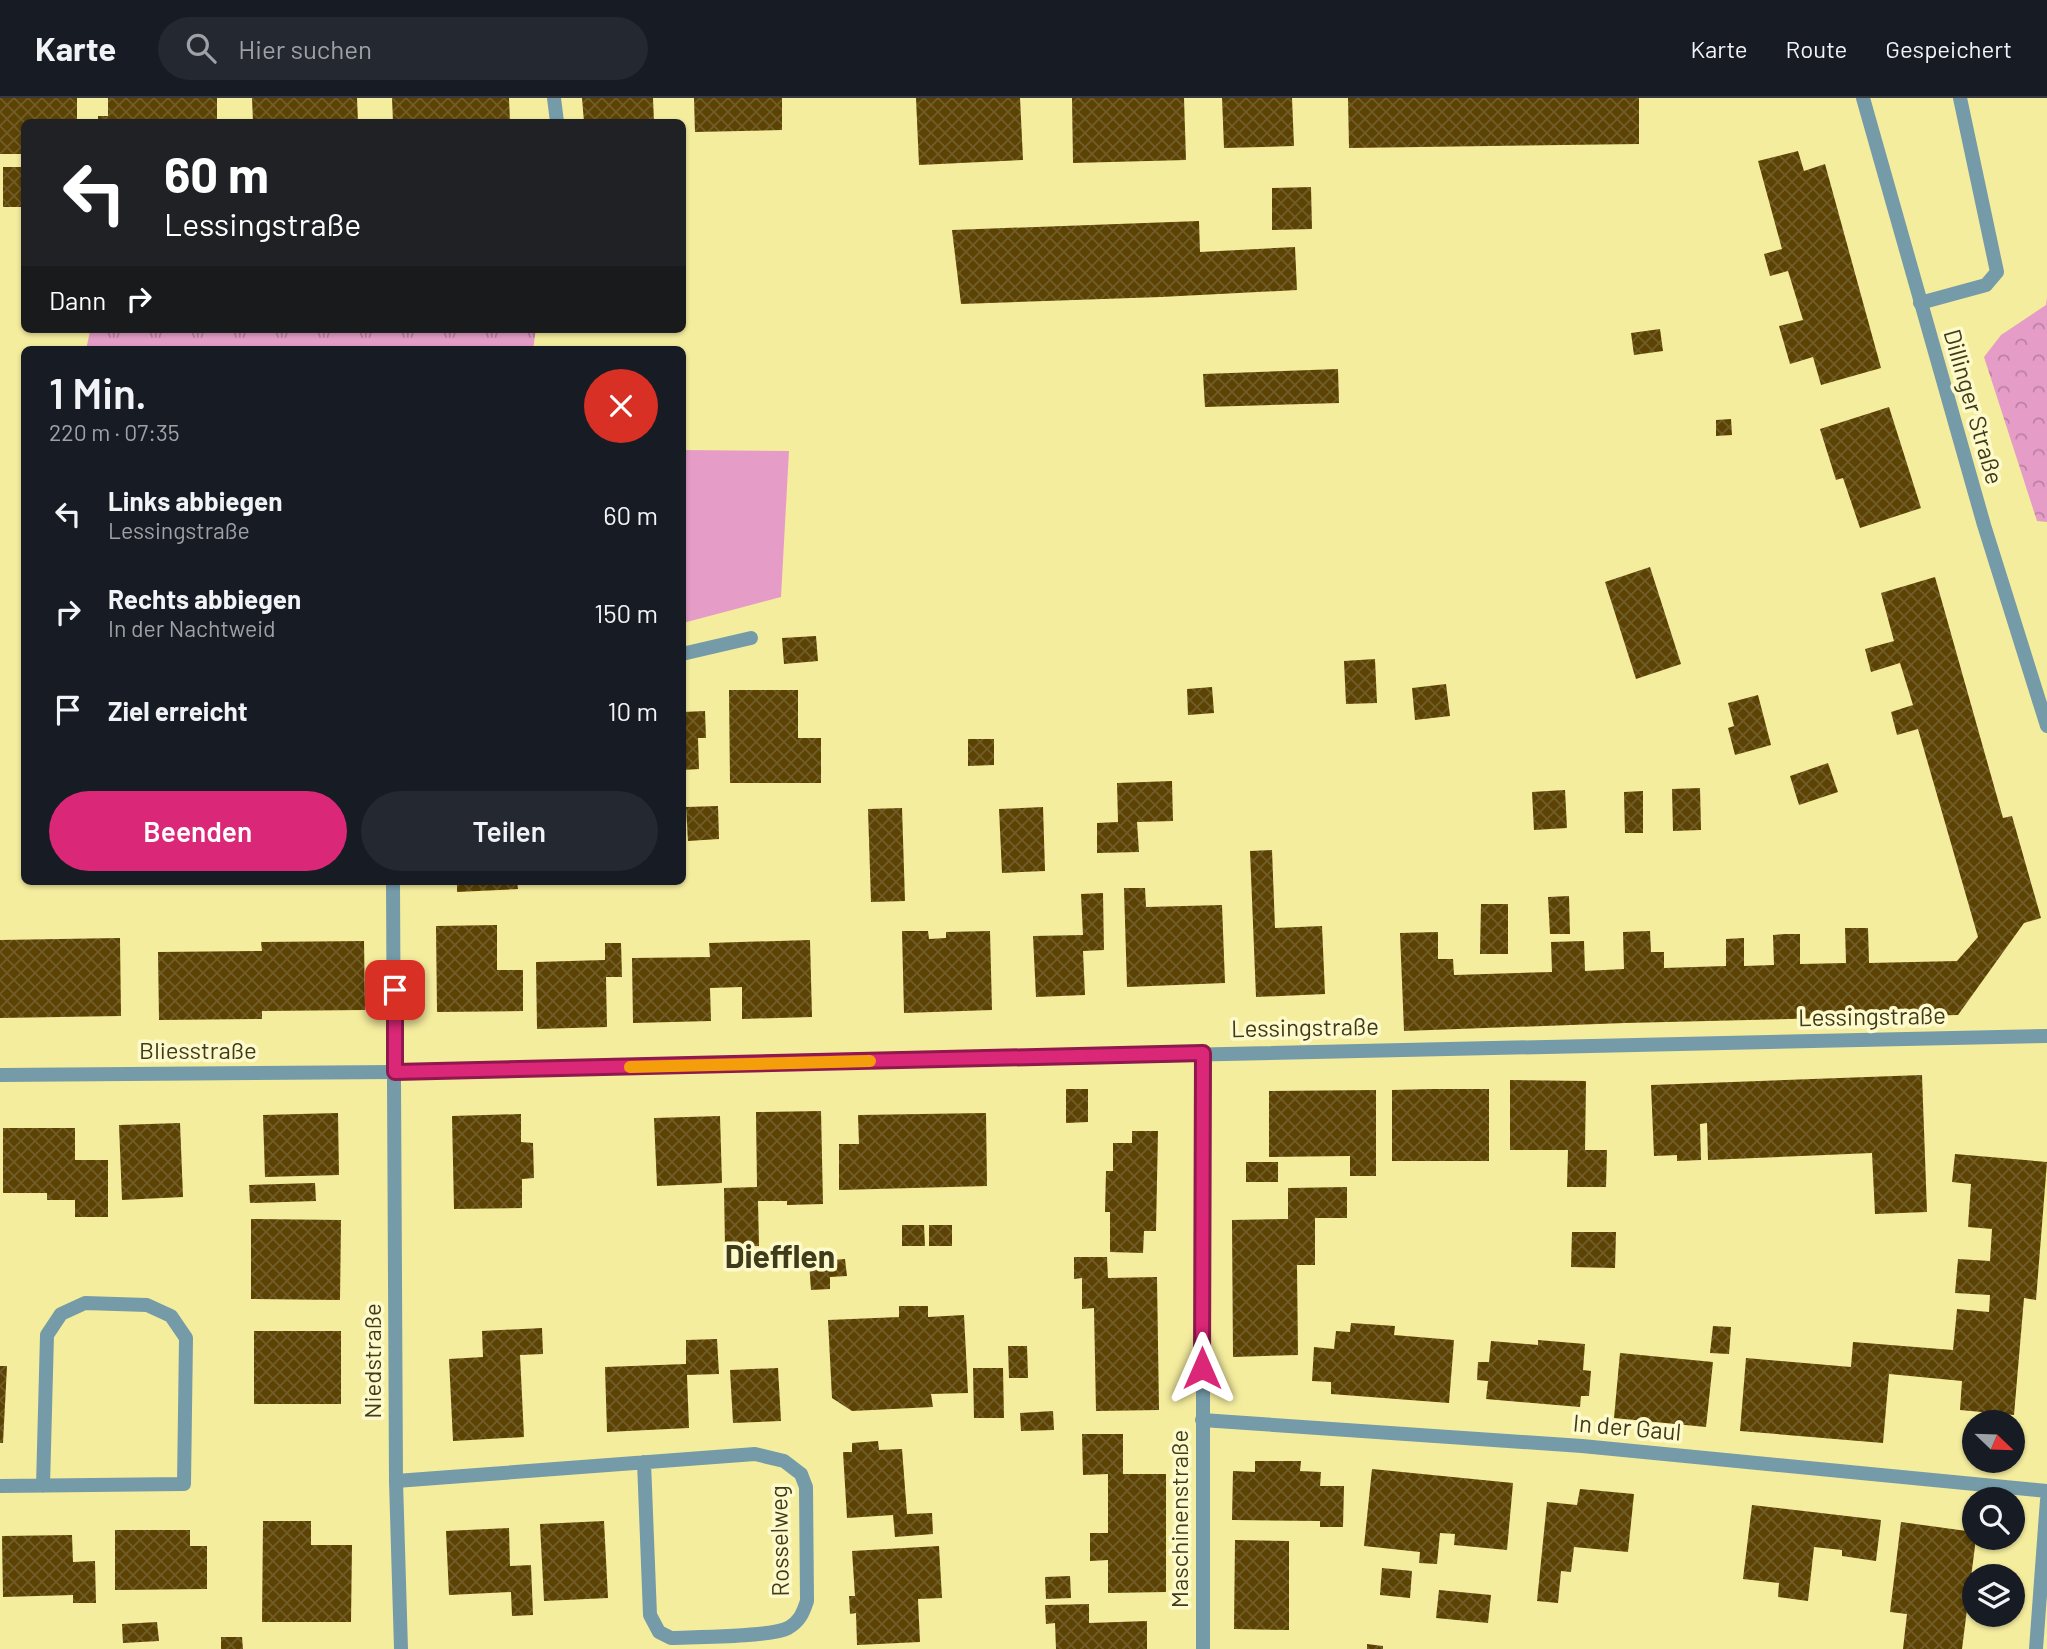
<!DOCTYPE html>
<html lang="de">
<meta charset="utf-8">
<style>
:root{--surface:#171b24;--page:#242831;--text:#f1f3f6;--muted:#9ea1a6;--line:#363941;--accent:#db2777}
body{margin:0;font-family:Barlow,sans-serif;background:var(--page);color:var(--text);height:100vh;display:flex;flex-direction:column;font-size:26px;white-space:nowrap}
*{box-sizing:border-box;margin:0}
p{font-size:23px;color:var(--muted)}
.icon{flex:none;width:38px;height:38px;fill:none;stroke:currentColor;stroke-width:2;stroke-linecap:round;stroke-linejoin:round}
.map{position:relative;flex:1;overflow:hidden}
.drawer{position:absolute;left:21px;top:248px;width:665px;height:539px;display:flex;flex-direction:column;background:var(--surface);border-radius:10px;box-shadow:0 2px 5px #0004}
.drawer>*{flex:none}
.hud{position:absolute;left:21px;top:21px;width:665px;height:214px;border-radius:10px;box-shadow:0 2px 5px #0004;background:#202124;color:#fff;overflow:hidden}
.needle{width:46px;rotate:113deg}
.controls{position:absolute;left:1962px;top:1312px;display:grid;gap:14px}
.controls a{display:grid;place-items:center;width:63px;height:63px;border-radius:50%;background:var(--surface);box-shadow:0 2px 5px #0004;font-size:35px}
.pin{position:absolute;display:grid;place-items:center;width:60px;height:60px;color:#fff;margin:-30px;border-radius:14px;box-shadow:0 4px 10px #0006}
.me{position:absolute;width:77px;margin:-38px;rotate:0deg;stroke-linejoin:round;filter:drop-shadow(0 0 5px #0008)}
.turn{display:flex;align-items:center;gap:24px;height:147px;padding:0 28px;font-size:32px}
.turn .icon{width:91px;height:91px;stroke-width:2.5}
.turn b{display:block;font-size:49px;line-height:60px}
.then{display:flex;align-items:center;height:66px;padding:0 28px;background:#0003;gap:14px;font-size:26px}
.round{display:grid;place-items:center;flex:none;width:74px;height:74px;border-radius:37px;background:var(--page)}
.summary{display:flex;align-items:center;justify-content:space-between;height:119px;padding:0 28px}
h1{font-size:42px;font-weight:600;line-height:52px}
.action{display:flex;gap:14px;margin-top:auto;padding:14px 28px}
.action a{flex:1;height:80px;border-radius:42px;background:var(--accent);color:#fff;font-size:28px;font-weight:600;line-height:80px;text-align:center}
.action a+a{background:var(--page);color:var(--text)}
ul{padding:0;list-style:none}
li{display:flex;align-items:center;gap:21px;height:98px;padding:0 28px}
li div{flex:1}
li b{display:block;font-size:26px}
li em{font-style:normal}
header{display:flex;align-items:center;gap:42px;box-sizing:border-box;height:98px;padding:0 35px;background:var(--surface);border-bottom:2px solid var(--line)}
header strong{font-size:33px}
nav{display:flex;gap:38px;margin-inline-start:auto;font-size:24px}
.search{width:490px;height:63px;background:var(--page);display:flex;align-items:center;gap:18px;box-sizing:border-box;padding:0 24px;border-radius:38px;color:var(--muted);font-size:26px}
.map>svg:first-child{display:block}
.grass{fill:url(#grass-tufts)}
.forest{fill:url(#forest-crowns)}
.park{fill:#e59dc7}
.building{fill:url(#building-cross-hatch)}
.lines{fill:none;stroke-linecap:round;stroke-linejoin:round}
.service{stroke:#759ba9;stroke-width:14}
.minor{stroke:#759ba9;stroke-width:14}
.tertiary{stroke:#759ba9;stroke-width:14}
.route-casing{stroke:#8e194d;stroke-width:18}
.route{stroke:#db2777;stroke-width:12}
.slow{stroke:#f59e0b;stroke-width:12}
.labels{text-anchor:middle;stroke-width:7;stroke-linejoin:round;paint-order:stroke}
.street-label{font-size:24px;fill:#3f3c1c;stroke:#fefacb}
.district-label{font-size:32px;font-weight:bold;fill:#3f3c1c;stroke:#fefacb}
</style>
<header>
<strong>Karte</strong>
<div class="search"><svg class="icon" aria-label="search" viewBox="0 0 24 24"><circle cx="10" cy="10" r="6"/><path d="M15 15l6 6"/></svg>Hier suchen</div>
<nav><a>Karte</a><a>Route</a><a>Gespeichert</a></nav>
</header>
<div class="map">
<svg width="2047" height="1551" viewBox="0 0 2047 1551">
<defs>
<pattern id="grass-tufts" width="24" height="20" patternUnits="userSpaceOnUse" patternTransform="scale(1.75)"><rect width="24" height="20" fill="#e59dc7"/><path d="M3 7l-1-3M5 7V3M7 7l1-3M15 17l-1-3M17 17v-4M19 17l1-3" fill="none" stroke="#bb81a1"/></pattern>
<pattern id="forest-crowns" width="20" height="18" patternUnits="userSpaceOnUse" patternTransform="scale(1.75)"><rect width="20" height="18" fill="#e59dc7"/><path d="M2 6a3 3 0 1 1 6 0M12 15a3 3 0 1 1 6 0" fill="none" stroke="#bb81a1"/></pattern>
<pattern id="building-cross-hatch" width="8" height="8" patternUnits="userSpaceOnUse" patternTransform="scale(1.75)"><rect width="8" height="8" fill="#5c4304"/><path d="M0 0l8 8M0 8l8-8" fill="none" stroke="#715d29"/></pattern>
</defs>
<rect width="100%" height="100%" fill="#f5ed9e"/>
<!-- grass -->
<polygon class="grass" points="117,231 536,231 533,252 86,252 90,233"/>
<!-- forest -->
<polygon class="forest" points="2047,200 2047,424 2037,423 1984,259 2001,237 2046,207"/>
<!-- park -->
<polygon class="park" points="683,352 789,353 781,499 683,525"/>
<!-- building -->
<g class="building">
<polygon points="0,0 77,0 77,24 24,24 24,56 0,56"/>
<polygon points="108,0 217,0 217,24 98,24 98,18 108,18"/>
<polygon points="252,0 357,0 358,24 253,24"/>
<polygon points="392,0 509,0 510,24 393,24"/>
<polygon points="582,0 653,0 654,24 584,24"/>
<polygon points="694,0 782,0 782,32 695,34"/>
<polygon points="916,0 1020,0 1023,62 919,67"/>
<polygon points="1072,0 1184,0 1186,62 1073,65"/>
<polygon points="1222,0 1292,0 1294,48 1224,50"/>
<polygon points="1348,0 1639,0 1639,46 1349,50"/>
<polygon points="1798,53 1804,73 1825,66 1881,270 1821,287 1813,259 1790,266 1779,228 1803,222 1788,173 1770,178 1764,156 1782,151 1758,63"/>
<rect x="3" y="69" width="21" height="40"/>
<polygon points="1311,89 1312,131 1272,132 1272,90"/>
<polygon points="1199,123 1200,154 1295,149 1297,192 1161,199 961,206 952,132"/>
<polygon points="1660,231 1663,253 1634,257 1631,235"/>
<polygon points="1338,271 1339,305 1205,309 1203,276"/>
<polygon points="1889,309 1921,410 1860,430 1843,380 1836,382 1820,331"/>
<polygon points="1731,321 1732,337 1716,338 1716,322"/>
<polygon points="1650,469 1681,566 1636,581 1605,484"/>
<polygon points="1935,479 2003,720 2012,718 2041,820 2024,825 1958,917 1625,925 1404,933 1400,835 1438,834 1438,861 1453,861 1454,877 1552,874 1551,844 1584,843 1585,873 1624,871 1623,834 1650,833 1651,854 1664,854 1664,870 1726,868 1726,841 1744,840 1744,868 1774,867 1773,837 1785,836 1800,836 1800,866 1846,865 1845,830 1868,830 1869,865 1957,863 1978,839 1918,631 1897,637 1891,614 1913,607 1900,565 1871,574 1865,551 1894,543 1881,495"/>
<polygon points="816,538 818,563 784,566 782,540"/>
<polygon points="1375,561 1377,605 1346,606 1344,563"/>
<polygon points="1446,586 1450,618 1415,622 1412,590"/>
<polygon points="1212,589 1214,615 1188,617 1187,591"/>
<polygon points="729,592 798,592 798,640 821,640 821,685 730,685"/>
<polygon points="1758,597 1771,647 1735,657 1728,630 1734,628 1728,605"/>
<polygon points="705,613 706,640 698,640 699,671 682,672 682,614"/>
<polygon points="968,641 994,641 994,667 968,668"/>
<polygon points="1828,665 1838,694 1799,707 1790,678"/>
<polygon points="1172,683 1173,723 1137,724 1139,754 1097,755 1097,725 1118,724 1117,685"/>
<polygon points="1700,690 1701,732 1673,733 1672,691"/>
<polygon points="1565,692 1567,730 1534,732 1532,694"/>
<polygon points="1643,693 1643,735 1625,735 1624,694"/>
<polygon points="718,708 719,741 688,743 686,709"/>
<polygon points="1043,709 1045,773 1002,775 999,711"/>
<polygon points="902,710 905,803 871,804 868,711"/>
<polygon points="1272,752 1275,830 1322,828 1325,896 1256,899 1250,753"/>
<polygon points="457,784 517,784 518,791 457,794"/>
<polygon points="1124,790 1145,790 1146,809 1222,807 1225,885 1127,889"/>
<polygon points="1103,795 1104,852 1083,853 1085,897 1036,899 1033,838 1083,837 1081,796"/>
<polygon points="1569,798 1570,836 1550,836 1548,799"/>
<polygon points="1481,806 1508,806 1508,856 1480,856"/>
<polygon points="497,827 497,872 523,872 523,913 437,914 436,828"/>
<polygon points="902,833 928,833 929,841 946,840 946,834 990,833 992,912 904,915"/>
<polygon points="120,840 121,918 0,920 0,842"/>
<polygon points="810,842 812,919 742,921 742,889 710,890 711,923 633,925 632,860 710,859 709,845"/>
<polygon points="364,843 365,912 262,913 262,921 159,922 158,854 262,853 261,844"/>
<polygon points="605,845 621,845 622,879 606,879 607,929 537,931 536,864 605,862"/>
<polygon points="1922,977 1927,1114 1875,1116 1872,1055 1708,1062 1707,1025 1700,1026 1701,1062 1677,1063 1677,1057 1654,1058 1651,987"/>
<polygon points="1510,982 1586,983 1585,1052 1607,1052 1606,1089 1567,1089 1568,1052 1510,1052"/>
<polygon points="1066,991 1088,991 1088,1024 1066,1025"/>
<polygon points="1431,991 1489,991 1489,1063 1392,1063 1392,992"/>
<polygon points="1376,992 1376,1078 1350,1078 1350,1058 1269,1059 1269,993"/>
<polygon points="821,1013 823,1106 787,1107 787,1103 758,1103 759,1148 725,1149 724,1090 757,1089 756,1014"/>
<polygon points="338,1015 339,1077 265,1079 263,1017"/>
<polygon points="986,1015 987,1088 839,1092 839,1046 859,1046 858,1017"/>
<polygon points="521,1016 521,1044 533,1045 534,1080 522,1081 522,1110 454,1111 452,1018"/>
<polygon points="720,1018 722,1085 657,1088 654,1020"/>
<polygon points="180,1025 183,1099 122,1102 119,1027"/>
<polygon points="3,1030 75,1030 75,1062 108,1062 108,1119 75,1119 75,1102 47,1102 47,1095 3,1095"/>
<polygon points="1132,1033 1158,1033 1156,1133 1144,1133 1143,1155 1110,1154 1110,1114 1105,1114 1106,1073 1113,1073 1113,1045 1132,1045"/>
<polygon points="1955,1056 2047,1064 2036,1202 2024,1200 2014,1317 1960,1312 1962,1283 1889,1276 1883,1345 1740,1333 1746,1260 1851,1269 1853,1244 1953,1252 1957,1211 1989,1214 1990,1197 1955,1195 1958,1161 1990,1163 1992,1131 1968,1129 1971,1086 1952,1084"/>
<rect x="1246" y="1064" width="32" height="20"/>
<polygon points="315,1085 316,1103 250,1105 249,1087"/>
<polygon points="1347,1089 1347,1120 1315,1120 1315,1167 1297,1167 1298,1257 1233,1259 1232,1122 1288,1121 1288,1090"/>
<polygon points="251,1121 341,1122 340,1202 251,1201"/>
<polygon points="902,1127 924,1127 925,1148 902,1148"/>
<rect x="929" y="1127" width="23" height="21"/>
<polygon points="1572,1134 1616,1134 1615,1170 1571,1169"/>
<polygon points="1074,1159 1107,1159 1108,1180 1157,1179 1159,1312 1096,1313 1094,1210 1082,1211 1082,1180 1074,1181"/>
<polygon points="845,1161 847,1178 830,1179 830,1191 811,1192 809,1164"/>
<polygon points="899,1208 928,1208 928,1219 964,1217 968,1295 931,1296 933,1309 852,1313 832,1300 828,1222 899,1219"/>
<polygon points="1351,1225 1395,1228 1394,1237 1454,1242 1449,1305 1331,1296 1331,1284 1312,1283 1314,1249 1334,1251 1336,1233 1350,1234"/>
<polygon points="1713,1228 1731,1229 1729,1256 1710,1255"/>
<polygon points="542,1230 543,1256 520,1257 524,1339 453,1343 449,1261 483,1259 482,1233"/>
<rect x="254" y="1233" width="87" height="73"/>
<polygon points="717,1241 719,1276 687,1277 689,1330 607,1334 605,1269 686,1266 686,1242"/>
<polygon points="1538,1242 1585,1246 1583,1272 1591,1273 1589,1298 1581,1298 1580,1309 1486,1301 1488,1283 1477,1282 1478,1264 1489,1264 1491,1243 1538,1247"/>
<polygon points="1008,1248 1027,1248 1028,1280 1009,1280"/>
<polygon points="1620,1255 1713,1264 1706,1329 1614,1320"/>
<polygon points="0,1268 7,1268 3,1345 0,1345"/>
<polygon points="778,1270 781,1323 733,1325 730,1272"/>
<polygon points="973,1270 1003,1270 1004,1320 974,1320"/>
<polygon points="1053,1313 1054,1332 1021,1333 1020,1315"/>
<polygon points="1082,1336 1123,1336 1123,1376 1166,1376 1166,1494 1108,1495 1108,1462 1090,1463 1090,1435 1108,1435 1108,1376 1083,1377"/>
<polygon points="878,1343 879,1352 902,1351 907,1416 932,1415 933,1436 895,1439 893,1417 847,1420 843,1354 852,1354 852,1345"/>
<polygon points="1255,1363 1301,1363 1300,1373 1321,1374 1320,1388 1344,1388 1343,1429 1320,1429 1320,1423 1232,1422 1233,1373 1255,1374"/>
<polygon points="1372,1371 1513,1385 1507,1452 1454,1447 1455,1436 1440,1435 1437,1466 1419,1465 1420,1454 1364,1448"/>
<polygon points="1580,1391 1634,1396 1628,1454 1574,1449 1571,1474 1561,1473 1558,1505 1537,1503 1547,1404 1577,1407"/>
<polygon points="1752,1407 1881,1422 1876,1463 1842,1458 1842,1452 1814,1449 1808,1503 1778,1499 1779,1485 1743,1481"/>
<polygon points="263,1423 311,1423 311,1447 352,1447 351,1524 262,1524"/>
<polygon points="604,1423 608,1500 544,1503 540,1426"/>
<polygon points="1901,1424 1974,1434 1974,1440 1976,1440 1962,1551 1903,1551 1907,1516 1890,1514"/>
<polygon points="509,1430 510,1468 531,1467 533,1517 512,1518 511,1494 449,1497 446,1433"/>
<polygon points="115,1432 190,1432 190,1448 207,1448 207,1491 115,1492"/>
<polygon points="72,1437 73,1464 95,1463 96,1505 73,1505 73,1497 3,1499 2,1438"/>
<polygon points="1235,1442 1289,1443 1289,1532 1234,1531"/>
<polygon points="939,1448 942,1500 918,1501 920,1544 857,1547 856,1515 850,1516 849,1498 855,1498 852,1453"/>
<polygon points="1382,1470 1412,1473 1410,1500 1380,1497"/>
<polygon points="1070,1478 1071,1500 1046,1501 1045,1479"/>
<polygon points="1439,1492 1491,1497 1488,1525 1436,1520"/>
<polygon points="1089,1506 1089,1525 1147,1523 1147,1551 1056,1551 1055,1525 1046,1526 1045,1507"/>
<polygon points="157,1524 159,1543 123,1545 122,1526"/>
<polygon points="221,1539 242,1539 243,1551 221,1551"/>
<polygon points="1367,1546 1383,1548 1383,1551 1367,1551"/>
</g>
<g class="lines">
<!-- service -->
<polyline class="service" points="1920,205 1986,187 1997,174 1960,0"/>
<!-- minor -->
<g class="minor">
<polyline points="554,0 557,24"/>
<polyline points="682,556 751,540"/>
<polyline points="393,784 396,1383 401,1551"/>
<polyline points="1203,955 1203,1551"/>
<polyline points="0,977 395,974 2047,938"/>
<polyline points="1202,1322 1582,1348 2047,1393"/>
<path d="M396,1383l359,-27 29,7 17,13 5,13 1,114c-4,12 -7,20 -19,27 -17,9 -93,9 -117,10l-12,-6 -9,-17 -6,-153"/>
<polyline points="0,1388 184,1386 186,1240 171,1218 147,1207 85,1205 61,1216 47,1237 43,1388"/>
</g>
<!-- tertiary -->
<g class="tertiary">
<polyline points="1863,0 1984,427 2047,628"/>
<polyline points="2036,1551 2047,1402"/>
</g>
</g>
<g class="lines">
<!-- route casing -->
<g class="route-casing">
<polyline id="route" points="395,892 395,974 1203,955 1202,1270"/>
</g>
<!-- route -->
<use href="#route" class="route"/>
<!-- slow -->
<polyline class="slow" points="630,969 870,963"/>
</g>
<g class="labels">
<!-- street labels -->
<g class="street-label">
<text transform="translate(1973 309) rotate(74)" y="8">Dillinger Straße</text>
<text transform="translate(1872 919) rotate(-1)" y="8">Lessingstraße</text>
<text transform="translate(1305 930) rotate(-1)" y="8">Lessingstraße</text>
<text x="198" y="961">Bliesstraße</text>
<text transform="translate(373 1263) rotate(-90)" y="8">Niedstraße</text>
<text transform="translate(1627 1330) rotate(5)" y="8">In der Gaul</text>
<text transform="translate(1180 1421) rotate(-90)" y="8">Maschinenstraße</text>
<text transform="translate(780 1443) rotate(-91)" y="8">Rosselweg</text>
</g>
<!-- district labels -->
<g class="district-label">
<text x="780" y="1170">Diefflen</text>
</g>
</g>
</svg>
<div class="controls">
<a><svg class="needle" viewBox="-14 -14 28 28"><path d="M0-13l5 13h-10z" fill="#e53935"/><path d="M0 13l5-13h-10z" fill="#9ea1a6"/></svg></a>
<a><svg class="icon" aria-label="search" viewBox="0 0 24 24"><circle cx="10" cy="10" r="6"/><path d="M15 15l6 6"/></svg></a>
<a><svg class="icon" aria-label="layers" viewBox="0 0 24 24"><path d="M12 4l9 5-9 5-9-5zM3 14l9 5 9-5"/></svg></a>
</div>
<div class="pin" style="left:395px;top:892px;background:#d93025"><svg class="icon" aria-label="arrive" viewBox="0 0 24 24"><path d="M6 21V4h12l-3 4 3 4H6"/></svg></div>
<svg class="me" style="left:1202px;top:1270px" viewBox="-20 -20 40 40"><path d="M0-17L14 15 0 8-14 15z" fill="#db2777" stroke="#fff" stroke-width="4"/></svg>
<div class="hud">
<div class="turn"><svg class="icon" aria-label="left" viewBox="0 0 24 24"><path d="M17 20v-9H6M10 6l-5 5 5 5"/></svg><div><b>60 m</b>Lessingstraße</div></div>
<div class="then">Dann<svg class="icon" aria-label="right" viewBox="0 0 24 24"><path d="M7 20v-9h11M14 6l5 5-5 5"/></svg></div>
</div>
<section class="drawer">
<div class="summary"><div><h1>1 Min.</h1><p>220 m · 07:35</p></div><a class="round" style="background:#d93025;color:#fff"><svg class="icon" aria-label="close" viewBox="0 0 24 24"><path d="M6 6l12 12M18 6L6 18"/></svg></a></div>
<ul>
<li><svg class="icon" aria-label="left" viewBox="0 0 24 24"><path d="M17 20v-9H6M10 6l-5 5 5 5"/></svg><div><b>Links abbiegen</b><p>Lessingstraße</p></div><em>60 m</em></li>
<li><svg class="icon" aria-label="right" viewBox="0 0 24 24"><path d="M7 20v-9h11M14 6l5 5-5 5"/></svg><div><b>Rechts abbiegen</b><p>In der Nachtweid</p></div><em>150 m</em></li>
<li><svg class="icon" aria-label="arrive" viewBox="0 0 24 24"><path d="M6 21V4h12l-3 4 3 4H6"/></svg><div><b>Ziel erreicht</b></div><em>10 m</em></li>
</ul>
<div class="action"><a>Beenden</a><a>Teilen</a></div>
</section>
</div>
